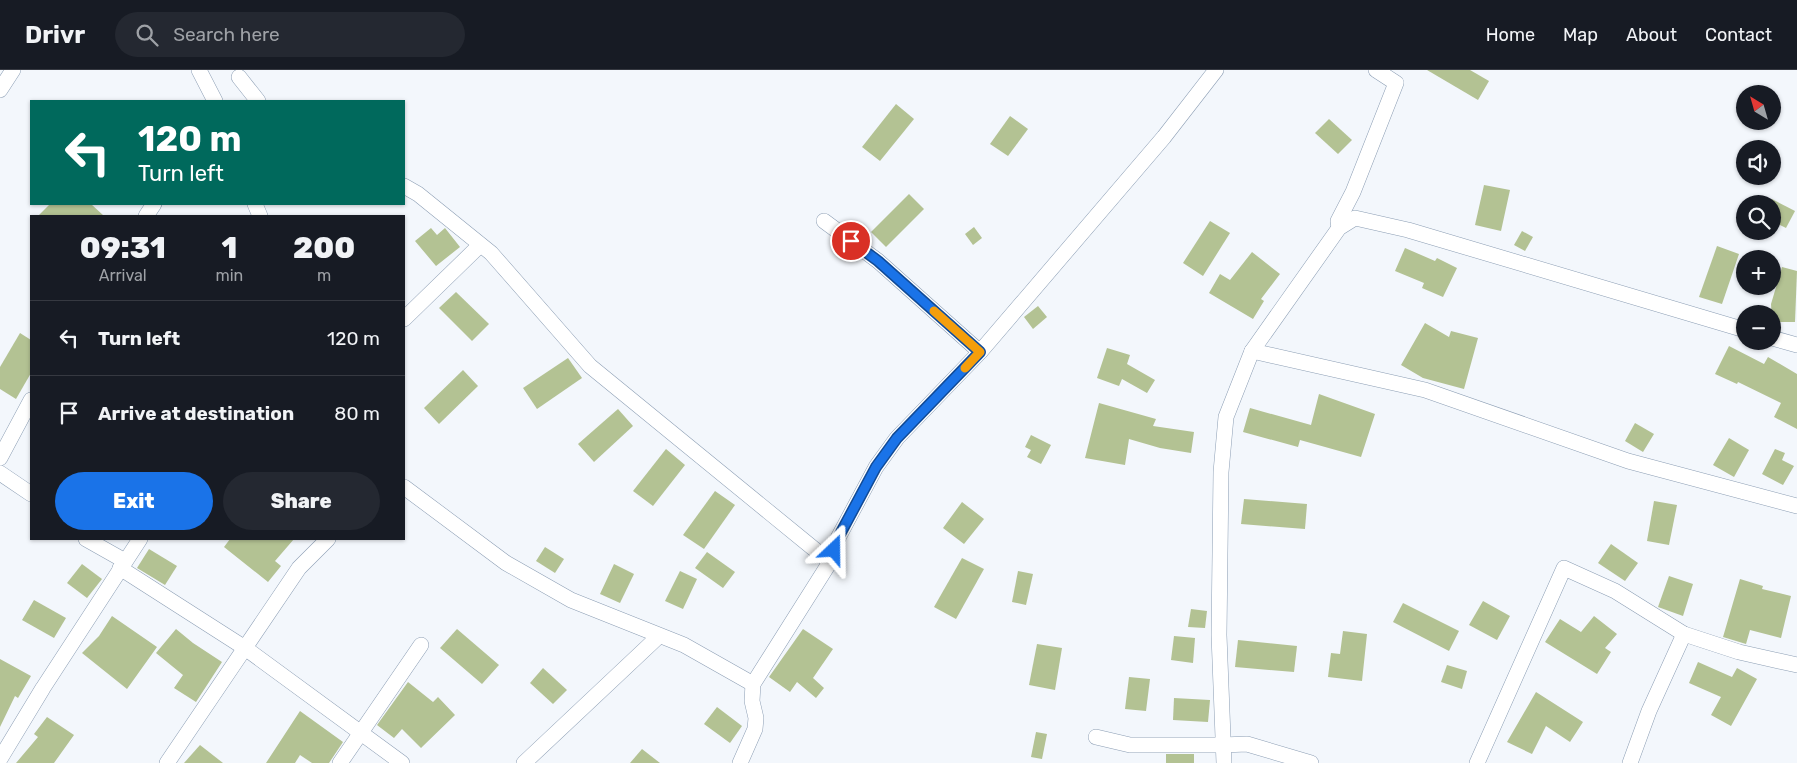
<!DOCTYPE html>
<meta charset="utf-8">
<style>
:root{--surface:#171b24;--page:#242831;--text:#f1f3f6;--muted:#9ea1a6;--line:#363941;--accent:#1a73e8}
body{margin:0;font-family:Rubik,sans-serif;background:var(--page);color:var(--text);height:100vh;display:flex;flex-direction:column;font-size:19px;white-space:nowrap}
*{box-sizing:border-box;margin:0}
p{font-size:16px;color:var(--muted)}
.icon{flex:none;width:28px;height:28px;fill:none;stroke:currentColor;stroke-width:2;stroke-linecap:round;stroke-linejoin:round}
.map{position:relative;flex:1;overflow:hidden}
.drawer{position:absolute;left:30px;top:145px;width:375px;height:325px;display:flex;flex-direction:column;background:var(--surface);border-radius:0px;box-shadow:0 1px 4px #0004}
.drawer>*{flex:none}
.guide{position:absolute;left:30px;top:30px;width:375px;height:105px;border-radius:0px;box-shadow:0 1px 4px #0004;background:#00695c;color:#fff;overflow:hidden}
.needle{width:32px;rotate:323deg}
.buttons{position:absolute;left:1736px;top:15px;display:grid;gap:10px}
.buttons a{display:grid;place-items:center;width:45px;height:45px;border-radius:50%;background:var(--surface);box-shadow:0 1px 4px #0004;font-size:25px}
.pin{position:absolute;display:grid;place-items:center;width:42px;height:42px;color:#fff;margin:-21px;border:2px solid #fff;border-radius:50%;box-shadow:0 1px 5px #0007}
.me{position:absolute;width:55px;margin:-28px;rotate:23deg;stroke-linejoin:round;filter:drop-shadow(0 0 4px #0008)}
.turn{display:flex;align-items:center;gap:18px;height:105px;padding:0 25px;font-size:22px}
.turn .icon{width:65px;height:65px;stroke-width:2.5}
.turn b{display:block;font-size:35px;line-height:42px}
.eta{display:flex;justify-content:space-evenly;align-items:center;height:85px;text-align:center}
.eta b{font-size:30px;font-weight:800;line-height:35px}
.action{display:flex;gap:10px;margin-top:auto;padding:10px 25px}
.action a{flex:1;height:58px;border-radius:30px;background:var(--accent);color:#fff;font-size:20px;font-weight:800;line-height:58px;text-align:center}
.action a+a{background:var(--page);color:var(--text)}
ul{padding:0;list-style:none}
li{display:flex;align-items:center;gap:15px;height:75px;padding:0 25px;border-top:1px solid var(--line)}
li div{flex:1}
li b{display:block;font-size:19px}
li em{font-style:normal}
header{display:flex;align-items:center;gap:30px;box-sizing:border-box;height:70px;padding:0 25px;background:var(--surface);border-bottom:1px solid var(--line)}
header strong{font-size:24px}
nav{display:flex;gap:28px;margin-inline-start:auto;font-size:18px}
.search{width:350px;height:45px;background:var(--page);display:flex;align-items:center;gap:12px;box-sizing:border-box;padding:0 18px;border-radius:28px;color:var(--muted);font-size:19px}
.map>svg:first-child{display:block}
.building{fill:#b3c293}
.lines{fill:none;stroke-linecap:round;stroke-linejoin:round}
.minor-casing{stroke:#8c9eb4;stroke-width:16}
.minor{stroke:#fff;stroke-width:15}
.route-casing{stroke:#114b97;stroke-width:12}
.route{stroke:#1a73e8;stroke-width:9}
.slow{stroke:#f59e0b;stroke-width:9}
</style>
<header>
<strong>Drivr</strong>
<div class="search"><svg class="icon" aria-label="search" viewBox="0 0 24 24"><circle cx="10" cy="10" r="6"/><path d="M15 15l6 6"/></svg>Search here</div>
<nav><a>Home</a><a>Map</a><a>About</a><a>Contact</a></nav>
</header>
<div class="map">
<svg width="1797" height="693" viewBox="0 0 1797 693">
<rect width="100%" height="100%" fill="#f3f7fc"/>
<!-- building -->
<g class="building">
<polygon points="1427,0 1470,0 1489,11 1478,30"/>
<polygon points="896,34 914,49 880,91 862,77"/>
<polygon points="1010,46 1028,59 1008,86 990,74"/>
<polygon points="1329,49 1352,70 1338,84 1315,63"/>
<polygon points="1484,115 1510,120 1501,161 1475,155"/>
<polygon points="909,124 924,139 886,177 871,162"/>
<polygon points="1772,129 1795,141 1786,158 1772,151"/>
<polygon points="50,134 91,134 104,146 38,146"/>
<polygon points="1210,151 1230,163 1203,206 1183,193"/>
<polygon points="974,157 982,168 973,175 965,164"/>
<polygon points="431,158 437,165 445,158 460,177 436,196 415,171"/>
<polygon points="1522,161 1533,167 1525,181 1514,175"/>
<polygon points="1717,176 1739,184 1722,234 1699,227"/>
<polygon points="1405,178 1435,191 1437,188 1457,198 1443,227 1422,218 1424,213 1395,201"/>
<polygon points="1252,182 1280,204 1261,229 1264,231 1253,249 1209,223 1220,204 1230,210"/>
<polygon points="1782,197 1797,201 1795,252 1772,252 1771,234"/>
<polygon points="456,222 489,254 472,271 439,238"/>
<polygon points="1038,236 1047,247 1033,259 1024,247"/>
<polygon points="1425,253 1449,267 1451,261 1478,268 1464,319 1423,308 1401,295"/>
<polygon points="20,263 31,270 31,303 16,329 0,319 0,297"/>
<polygon points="1729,276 1764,294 1768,287 1797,304 1797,359 1774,347 1781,333 1738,312 1737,314 1715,304"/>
<polygon points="1107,278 1130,285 1127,294 1155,310 1147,323 1122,309 1119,316 1097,308"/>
<polygon points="568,288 582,308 537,339 523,318"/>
<polygon points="463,300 478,316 439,354 424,338"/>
<polygon points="1319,324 1375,344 1361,387 1300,370 1298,377 1243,362 1250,338 1311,355"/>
<polygon points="1099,333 1156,349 1153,356 1194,362 1191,383 1160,378 1129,369 1125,395 1085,388"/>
<polygon points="618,339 633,356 594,392 578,374"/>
<polygon points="1635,353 1654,364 1643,382 1625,371"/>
<polygon points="1031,365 1051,375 1041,394 1027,387 1031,380 1025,377"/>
<polygon points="1729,368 1749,380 1734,407 1713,395"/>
<polygon points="666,379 685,395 653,436 633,421"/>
<polygon points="1775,379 1785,383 1782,390 1794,396 1783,415 1762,404"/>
<polygon points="715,421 735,435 704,479 683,465"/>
<polygon points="1244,429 1307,434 1305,459 1241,454"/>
<polygon points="1654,431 1677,435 1669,475 1647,471"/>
<polygon points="962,432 984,449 964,474 943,458"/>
<polygon points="230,469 294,469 275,491 281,496 268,512 224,477"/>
<polygon points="1611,474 1638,493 1625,511 1598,493"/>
<polygon points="545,477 564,489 555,503 536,491"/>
<polygon points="149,479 177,496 165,515 137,498"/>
<polygon points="707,482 735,502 723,518 695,498"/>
<polygon points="962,488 984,499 956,549 934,537"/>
<polygon points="82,494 102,509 87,528 67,513"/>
<polygon points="614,494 634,504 620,533 600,524"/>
<polygon points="680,501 697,509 683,539 665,531"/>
<polygon points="1018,501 1033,504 1026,535 1012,532"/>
<polygon points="1669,506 1693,514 1683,546 1658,537"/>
<polygon points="1740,509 1763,516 1762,519 1791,526 1781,568 1750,560 1746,574 1723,567"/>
<polygon points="34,530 66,548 54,568 22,550"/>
<polygon points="1483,531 1510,546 1497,570 1469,555"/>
<polygon points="1403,533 1459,561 1449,581 1393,552"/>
<polygon points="1191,539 1207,541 1205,558 1188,557"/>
<polygon points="112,546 157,577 127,619 82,583 99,566"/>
<polygon points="1594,546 1617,564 1605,578 1611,582 1597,604 1545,572 1560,549 1581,562"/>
<polygon points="176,559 193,573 222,592 196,632 174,618 183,605 156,583"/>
<polygon points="457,559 499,595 482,614 440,578"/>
<polygon points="803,559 833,579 813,608 824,618 816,628 797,612 790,622 769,607"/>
<polygon points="1343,561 1367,564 1362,611 1328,607 1331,583 1340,584"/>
<polygon points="1174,566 1195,568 1193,593 1171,590"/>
<polygon points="1238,570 1297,576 1294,602 1235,597"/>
<polygon points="1037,574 1062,578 1055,620 1029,615"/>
<polygon points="0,589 31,606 18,628 15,626 0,657"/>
<polygon points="1698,592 1732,607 1737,598 1757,609 1731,656 1711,645 1721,627 1689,613"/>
<polygon points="1447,595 1467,601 1462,619 1441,612"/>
<polygon points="543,598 567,620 553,634 530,613"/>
<polygon points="1129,607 1150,609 1146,641 1125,639"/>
<polygon points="408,612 433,632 438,627 455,645 421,678 402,659 394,668 377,655"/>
<polygon points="1536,622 1583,652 1570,672 1546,656 1532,684 1507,672"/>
<polygon points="1174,628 1210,630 1208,652 1173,650"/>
<polygon points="717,637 742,656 730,673 704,654"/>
<polygon points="300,641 343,672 329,693 312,693 300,685 295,693 266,693"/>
<polygon points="47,647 74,665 54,693 16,693 38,667 34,664"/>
<polygon points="1036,662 1047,664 1042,689 1031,687"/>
<polygon points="200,675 223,693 184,693"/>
<polygon points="642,679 660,693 630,693"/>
<rect x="1166" y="684" width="28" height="9"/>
</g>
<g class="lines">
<!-- minor casing -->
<g class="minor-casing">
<g id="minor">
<polyline points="199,0 215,31"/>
<polyline points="239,7 258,31"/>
<polyline points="0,20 13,0"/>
<polyline points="404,116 418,124 491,183 590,296 830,492"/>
<polyline points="255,134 260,146"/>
<polyline points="146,146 154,134"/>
<polyline points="824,151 878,191 980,282"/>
<polyline points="1339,158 1338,151 1353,122 1396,13 1376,0"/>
<polyline points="404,249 476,179"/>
<polyline points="1772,268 1797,275"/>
<polyline points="1252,281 1425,320 1628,391 1797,436"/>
<polyline points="0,388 31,330"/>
<polyline points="0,403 31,424"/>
<polyline points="404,417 506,493 571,530 684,575 753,614"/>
<polyline points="86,469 125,491"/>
<polyline points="120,498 245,578 402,693"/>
<polyline points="1096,667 1130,675 1223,675 1247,674 1311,693"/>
<polyline points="0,689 43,618 140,469"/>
<polyline points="167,693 299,498 328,469"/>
<polyline points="340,693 421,575"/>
<polyline points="524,693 659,566"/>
<polyline points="740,693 755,659 756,648 752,631 753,614 830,492 838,468 876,397 897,368 980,282 1164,67 1216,0"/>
<polyline points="1224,693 1219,565 1221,402 1226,347 1252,281 1339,158 1355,148 1408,160 1745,260"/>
<polyline points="1477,693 1564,498 1615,521 1684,564 1739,582 1797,595"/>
<polyline points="1630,693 1649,641 1684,564"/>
</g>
</g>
<!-- minor -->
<use href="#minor" class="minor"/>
</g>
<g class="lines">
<!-- route casing -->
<g class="route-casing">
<polyline id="route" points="834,480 838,468 876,397 897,368 980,282 878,191 851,171"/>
</g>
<!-- route -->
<use href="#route" class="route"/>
<!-- slow -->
<polyline class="slow" points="934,241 980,282 965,298"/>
</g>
</svg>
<div class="buttons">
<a><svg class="needle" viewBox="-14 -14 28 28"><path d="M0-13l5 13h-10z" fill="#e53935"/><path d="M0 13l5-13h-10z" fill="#9ea1a6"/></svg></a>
<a><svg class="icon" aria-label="sound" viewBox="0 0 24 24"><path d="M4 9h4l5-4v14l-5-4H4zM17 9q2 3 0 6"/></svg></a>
<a><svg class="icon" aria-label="search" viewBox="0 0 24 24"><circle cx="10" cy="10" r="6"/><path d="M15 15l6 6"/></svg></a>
<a>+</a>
<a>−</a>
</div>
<div class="pin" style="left:851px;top:171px;background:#d93025"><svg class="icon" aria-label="arrive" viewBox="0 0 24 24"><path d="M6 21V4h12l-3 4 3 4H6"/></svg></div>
<svg class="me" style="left:834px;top:480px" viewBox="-20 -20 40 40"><path d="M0-17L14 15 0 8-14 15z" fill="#1a73e8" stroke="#fff" stroke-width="4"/></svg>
<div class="guide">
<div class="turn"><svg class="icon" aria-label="left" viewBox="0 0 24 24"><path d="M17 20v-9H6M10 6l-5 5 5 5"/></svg><div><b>120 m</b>Turn left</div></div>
</div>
<section class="drawer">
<div class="eta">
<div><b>09:31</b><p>Arrival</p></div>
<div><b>1</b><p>min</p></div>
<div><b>200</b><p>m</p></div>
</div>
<ul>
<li><svg class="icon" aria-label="left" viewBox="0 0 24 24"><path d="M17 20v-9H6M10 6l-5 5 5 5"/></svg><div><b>Turn left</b></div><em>120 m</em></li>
<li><svg class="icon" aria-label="arrive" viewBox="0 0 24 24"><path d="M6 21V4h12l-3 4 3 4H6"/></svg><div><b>Arrive at destination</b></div><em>80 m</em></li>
</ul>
<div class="action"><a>Exit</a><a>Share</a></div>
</section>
</div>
